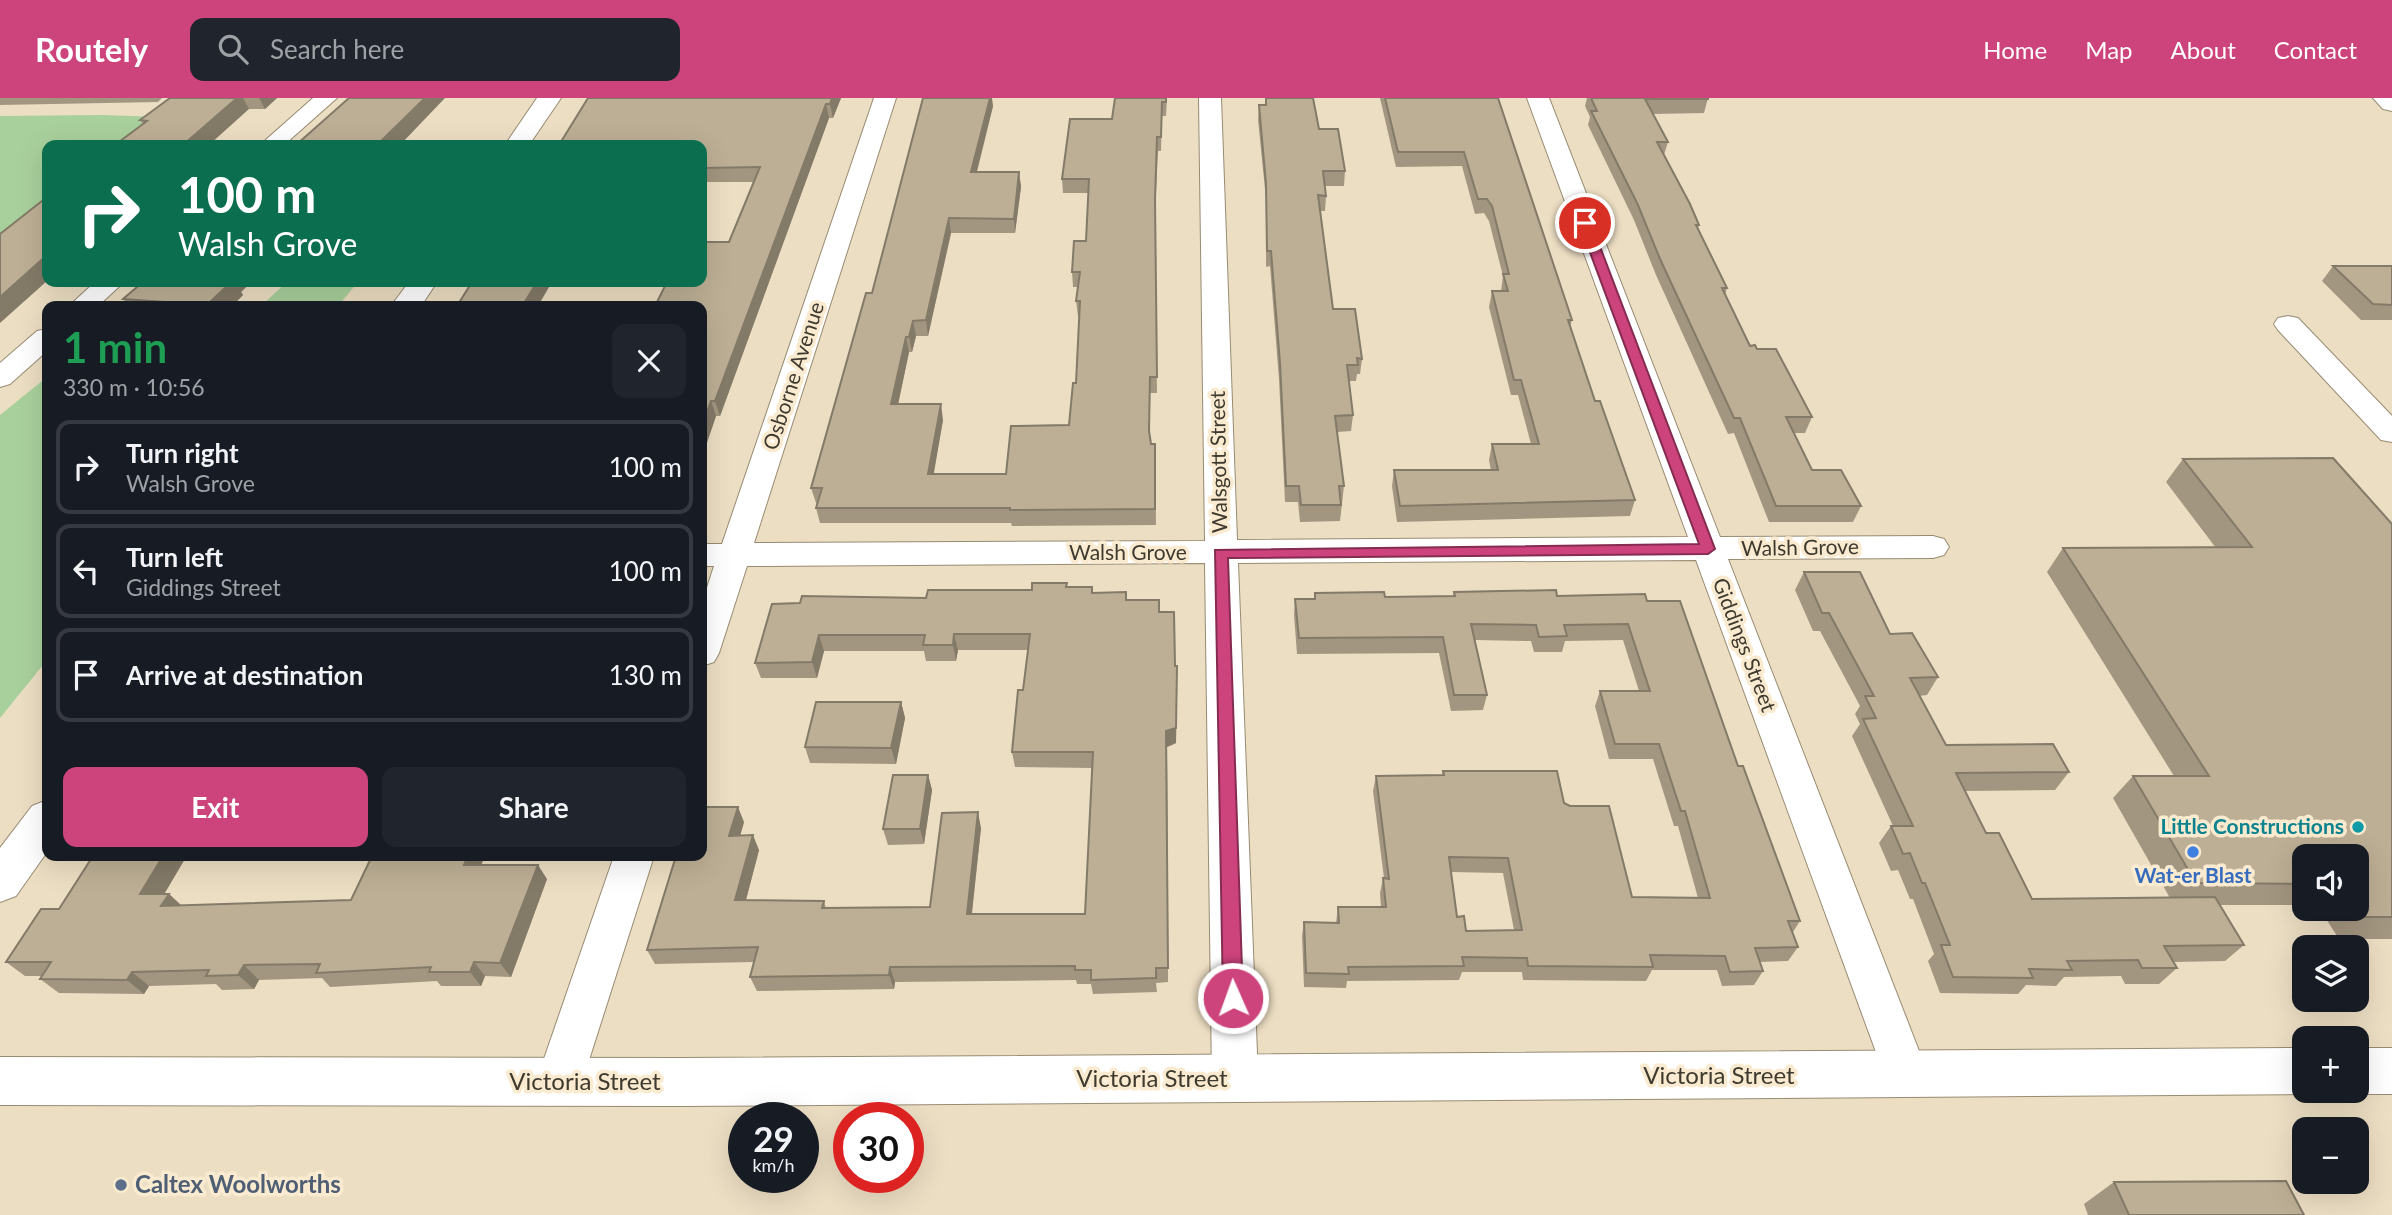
<!DOCTYPE html>
<meta charset="utf-8">
<style>
:root{--surface:#171b24;--page:#20242c;--text:#f1f3f6;--muted:#9ea1a6;--line:#363941;--accent:#cd437c}
body{margin:0;font-family:Lato,sans-serif;background:var(--page);color:var(--text);height:100vh;display:flex;flex-direction:column;font-size:26px;white-space:nowrap}
*{box-sizing:border-box;margin:0}
p{font-size:23px;color:var(--muted)}
.icon{flex:none;width:38px;height:38px;fill:none;stroke:currentColor;stroke-width:2;stroke-linecap:round;stroke-linejoin:round}
.map{position:relative;flex:1;overflow:hidden}
.details{position:absolute;left:42px;top:203px;width:665px;height:560px;display:flex;flex-direction:column;background:var(--surface);border-radius:14px;box-shadow:0 7px 28px #0002}
.details>*{flex:none}
.top-card{position:absolute;left:42px;top:42px;width:665px;height:147px;border-radius:14px;box-shadow:0 7px 28px #0002;background:#0b6e4f;color:#fff;overflow:hidden}
.controls{position:absolute;left:2292px;top:746px;display:grid;gap:14px}
.controls a{display:grid;place-items:center;width:77px;height:77px;border-radius:14px;background:var(--surface);box-shadow:0 7px 28px #0002;font-size:35px}
.speed{position:absolute;left:728px;top:1004px;display:flex;gap:14px;font-size:35px;font-weight:700;text-align:center}
.speed>*{display:grid;place-content:center;width:91px;height:91px;border-radius:50%;background:var(--surface);box-shadow:0 7px 28px #0002;line-height:1}
.speed small{font-size:18px;font-weight:400}
.speed .limit{border:10px solid #d22;background:#fff;color:#111}
.pin{position:absolute;display:grid;place-items:center;width:60px;height:60px;color:#fff;margin:-30px;border:4px solid #fff;border-radius:50%;box-shadow:0 2px 7px #0007}
.me{position:absolute;width:77px;margin:-38px;rotate:358deg;stroke-linejoin:round;filter:drop-shadow(0 0 5px #0008)}
.turn{display:flex;align-items:center;gap:24px;height:147px;padding:0 21px;font-size:32px}
.turn .icon{width:91px;height:91px;stroke-width:2.5}
.turn b{display:block;font-size:49px;line-height:60px}
.round{display:grid;place-items:center;flex:none;width:74px;height:74px;border-radius:14px;background:var(--page)}
.overview{display:flex;align-items:center;justify-content:space-between;height:119px;padding:0 21px}
h1{font-size:42px;font-weight:700;line-height:52px;color:#1e9e55}
.primary-button{display:flex;gap:14px;margin-top:auto;padding:14px 21px}
.primary-button a{flex:1;height:80px;border-radius:14px;background:var(--accent);color:#fff;font-size:28px;font-weight:700;line-height:80px;text-align:center}
.primary-button a+a{background:var(--page);color:var(--text)}
ul{padding:0;list-style:none}
li{display:flex;align-items:center;gap:21px;height:94px;margin:0 14px 10px;padding:0 7px;border:4px solid var(--line);border-radius:14px}
li div{flex:1}
li b{display:block;font-size:26px}
li em{font-style:normal}
header{display:flex;align-items:center;gap:42px;box-sizing:border-box;height:98px;padding:0 35px;background:var(--accent);color:#fff}
header strong{font-size:33px}
nav{display:flex;gap:38px;margin-inline-start:auto;font-size:24px}
.search{width:490px;height:63px;background:var(--page);display:flex;align-items:center;gap:18px;box-sizing:border-box;padding:0 24px;border-radius:14px;color:var(--muted);font-size:26px}
.map>svg:first-child{display:block}
.green{fill:#a8d09c}
.lines{fill:none;stroke-linecap:round;stroke-linejoin:round}
.minor-casing{stroke:#988b72;stroke-width:2}
.tertiary-casing{stroke:#988b72;stroke-width:2}
.secondary-casing{stroke:#988b72;stroke-width:2}
.minor{fill:#fff;fill-rule:evenodd}
.tertiary{fill:#fff;fill-rule:evenodd}
.secondary{fill:#fff;fill-rule:evenodd}
.wall{fill:#a39680;fill-rule:evenodd}
.shaded-wall{fill:#847a68}
.building{fill:#bdaf95;stroke:#847a68;stroke-width:2;fill-rule:evenodd}
.route{fill:#cd437c;stroke:#852c51;stroke-width:2}
.culture-dot{fill:#0f9aa8;stroke:#faebd0;stroke-width:2.5}
.shop-dot{fill:#3f7fe0;stroke:#faebd0;stroke-width:2.5}
.service-dot{fill:#5c6f8a;stroke:#faebd0;stroke-width:2.5}
.labels{text-anchor:middle;stroke-width:7;stroke-linejoin:round;paint-order:stroke}
.street-label{font-size:21px;fill:#3f3a2f;stroke:#faebd0}
.culture-label{font-size:21px;font-weight:bold;fill:#0d838f;stroke:#faebd0;text-anchor:end}
.shop-label{font-size:21px;font-weight:bold;fill:#366cbe;stroke:#faebd0}
.near-street-label{font-size:24px;fill:#3f3a2f;stroke:#faebd0}
.near-service-label{font-size:24px;font-weight:bold;fill:#4e5e75;stroke:#faebd0;text-anchor:start}
</style>
<header>
<strong>Routely</strong>
<div class="search"><svg class="icon" aria-label="search" viewBox="0 0 24 24"><circle cx="10" cy="10" r="6"/><path d="M15 15l6 6"/></svg>Search here</div>
<nav><a>Home</a><a>Map</a><a>About</a><a>Contact</a></nav>
</header>
<div class="map">
<svg width="2392" height="1117" viewBox="0 0 2392 1117">
<rect width="100%" height="100%" fill="#ecdec3"/>
<!-- green -->
<g class="green">
<polygon points="101,17 162,19 125,47 47,47 47,107 0,143 0,18"/>
<polygon points="287,184 358,184 338,208 261,208"/>
<polygon points="47,279 47,562 0,620 0,317"/>
</g>
<g class="lines">
<!-- minor casing -->
<g class="minor-casing">
<g id="minor">
<polygon points="313,0 337,0 284,47 260,47"/>
<polygon points="874,0 896,0 754,445 1205,443 1199,0 1221,0 1237,442 1688,439 1527,0 1549,0 1720,439 1933,438 1944,441 1949,449 1944,457 1933,460 1728,461 1928,976 1922,991 1906,997 1890,991 1884,976 1696,462 1238,465 1258,981 1251,996 1235,1003 1219,996 1212,981 1205,465 747,468 719,555 714,564 702,568 702,505 714,468 702,468 702,446 722,446"/>
<polygon points="95,184 124,184 98,208 69,208"/>
<polygon points="2288,218 2298,220 2392,318 2392,344 2381,342 2278,232 2274,226 2278,220"/>
<polygon points="47,231 47,253 10,286 0,289 0,265 37,233"/>
<polygon points="614,758 654,758 582,984 575,999 559,1006 543,999 536,984"/>
</g>
</g>
<!-- tertiary casing -->
<g class="tertiary-casing">
<g id="tertiary">
<polygon points="2373,0 2392,0 2392,13 2383,11"/>
<polygon points="2305,950 2305,992 2316,992 2305,996 681,1008 0,1007 0,959 681,960"/>
<polygon points="2357,950 2392,950 2392,996 2357,996 2346,992 2357,992"/>
</g>
</g>
<!-- secondary casing -->
<g class="secondary-casing">
<g id="secondary">
<polygon points="537,0 561,0 529,47 505,47"/>
<polygon points="409,184 437,184 421,208 391,208"/>
<polygon points="47,702 47,754 16,798 0,804 0,750 32,708"/>
</g>
</g>
<!-- minor -->
<use href="#minor" class="minor"/>
<!-- tertiary -->
<use href="#tertiary" class="tertiary"/>
<!-- secondary -->
<use href="#secondary" class="secondary"/>
</g>
<!-- wall -->
<g class="wall">
<polygon points="0,0 162,0 158,4 0,7"/>
<polygon points="170,0 277,0 265,11 249,11 143,26 140,22"/>
<polygon points="588,0 841,0 833,20 829,20 720,318 716,318 702,359 729,144 754,84 702,84 702,47"/>
<polygon points="1167,0 1166,18 1162,18 1161,53 1158,53 1155,116 1157,295 1150,295 1150,340 1151,346 1155,346 1156,427 1012,428 1011,425 820,425 816,410 817,405 816,405 811,390 872,195 993,8 977,74 1019,74 1021,89 1015,135 951,135 928,238 916,238 912,254 909,254 898,306 943,322 933,376 1006,376 1069,327 1076,285 1080,218 1078,218 1076,203 1078,189 1073,189 1072,174 1086,143 1089,95 1063,95 1062,81 1112,21"/>
<polygon points="1265,0 1313,0 1319,31 1345,73 1344,88 1325,88 1326,98 1325,113 1320,113 1333,211 1362,261 1360,276 1357,276 1356,283 1349,283 1353,317 1351,333 1337,334 1344,388 1340,423 1300,424 1298,404 1285,404 1279,281 1270,168 1266,169 1266,101 1258,22 1259,7 1265,7"/>
<polygon points="1380,0 1498,0 1572,222 1570,229 1595,303 1635,402 1630,418 1397,424 1392,388 1394,372 1491,372 1489,362 1492,346 1531,346 1518,297 1511,297 1489,209 1492,193 1501,193 1503,178 1489,123 1484,115 1475,116 1462,68 1396,69"/>
<polygon points="1587,0 1708,0 1704,15 1653,16 1668,44 1664,57 1699,127 1698,130 1727,190 1725,197 1750,248 1757,251 1812,319 1805,335 1794,335 1812,372 1861,408 1853,424 1769,424 1734,335 1728,336 1656,177 1634,122 1588,27 1590,19 1585,8"/>
<polygon points="2333,168 2392,168 2392,222 2361,222 2322,183"/>
<polygon points="143,184 251,184 241,194 243,197 232,208 128,208 123,201"/>
<polygon points="2183,361 2392,426 2392,841 2339,841 2319,810 2357,810 2357,758 2305,758 2305,807 2220,807 2244,847 2225,863 2173,864 2177,870 2159,886 2125,886 2121,878 2064,879 2056,888 2026,887 2018,896 1940,895 1928,863 1934,856 1913,801 1910,801 1898,772 1891,773 1879,745 1891,728 1893,728 1852,638 1860,626 1855,616 1860,608 1820,533 1813,533 1795,492 1804,474 1890,536 1938,579 1927,597 1919,598 1946,647 2069,674 2055,692 1964,693 1986,735 2032,801 2170,800 2113,700 2133,678 2174,678 2047,474 2063,450 2216,450 2166,384"/>
<polygon points="1067,489 1092,489 1093,495 1126,494 1127,502 1159,514 1175,568 1177,568 1176,645 1167,649 1168,884 1156,885 1157,894 1093,896 1091,886 1077,886 1076,882 895,884 894,891 757,893 750,879 754,864 655,866 647,852 744,724 740,737 759,752 746,802 824,803 826,810 930,809 981,730 972,816 1085,816 1092,670 1015,669 1012,654 1023,592 1028,552 958,552 956,563 926,563 924,553 824,553 817,580 761,580 755,565 800,505 926,500"/>
<path d="M1454,494l103,4 90,5 91,165 62,155 -7,11 5,15 -10,14 -28,1 3,9 -9,14 -32,1 -5,-16h-65l-6,11 -123,-1 -1,-8h-60l-3,8 -112,1 -1,7 -42,-1 -2,-51 2,-14 32,1 2,-16h43l-1,-14 3,-15h1l-11,-87 3,-15 66,-1 1,-4 121,32 68,94 66,1 -20,-72h-4l-21,-67h-44l-14,-53 5,-15h39l-16,-51 -58,1 -3,11h-28l-3,-11 -56,-1 12,55 -4,15 -32,1 -12,-58 -142,1 -3,-39 1,-16h19l1,-6 70,4 68,-1zM1451,774l52,1 11,57 -48,1 -9,-14z"/>
<polygon points="901,604 905,620 896,666 810,665 805,649"/>
<polygon points="928,677 932,692 924,746 888,747 883,731"/>
<polygon points="186,759 164,796 169,796 182,808 351,802 481,767 547,781 511,879 485,878 481,888 441,888 437,883 330,889 322,880 259,882 254,891 222,892 216,886 149,888 144,896 59,895 40,881 42,878 25,878 6,864 59,811"/>
<polygon points="2114,1084 2304,1117 2088,1117 2084,1106"/>
</g>
<!-- shaded-wall -->
<g class="shaded-wall">
<polygon points="237,0 243,0 249,11 209,47 183,47"/>
<polygon points="259,0 277,0 265,11"/>
<polygon points="425,0 445,0 400,47 377,47"/>
<polygon points="832,0 841,0 833,20 830,6"/>
<polygon points="990,0 992,0 993,8 973,88 971,74"/>
<polygon points="826,6 829,20 720,318 715,303"/>
<polygon points="1019,74 1021,89 1015,135 1014,121"/>
<polygon points="949,120 951,135 928,238 926,222"/>
<polygon points="47,157 47,183 0,225 0,199"/>
<polygon points="229,184 251,184 241,194 243,197 232,208 208,208 207,207"/>
<polygon points="537,184 552,184 538,208 523,208 523,207"/>
<polygon points="913,223 916,238 912,254 909,239"/>
<polygon points="906,239 909,254 895,321 891,306"/>
<polygon points="711,303 716,318 702,359 702,328"/>
<polygon points="941,306 943,322 931,392 928,376"/>
<polygon points="954,536 958,552 956,563 953,547"/>
<polygon points="819,537 824,553 817,580 812,564"/>
<polygon points="1177,568 1176,645 1167,649 1168,884 1166,633"/>
<polygon points="901,604 905,620 896,666 891,650"/>
<polygon points="928,677 932,692 924,746 920,731"/>
<polygon points="738,709 744,724 736,753 729,738"/>
<polygon points="978,714 981,730 970,830 967,816"/>
<polygon points="753,737 759,752 742,817 735,802"/>
<polygon points="163,758 185,758 186,759 156,810 140,796"/>
<polygon points="468,758 485,758 475,782 464,767"/>
<polygon points="538,767 547,781 511,879 500,865"/>
<polygon points="169,796 184,810 161,808"/>
<polygon points="474,864 485,878 481,888 470,874"/>
<polygon points="244,867 259,882 254,891 238,877"/>
<polygon points="890,869 895,884 894,891 889,877"/>
<polygon points="132,874 149,888 144,896 127,882"/>
</g>
<!-- building -->
<g class="building">
<polygon points="170,0 237,0 183,47 115,47 147,23 140,22"/>
<polygon points="349,0 425,0 377,47 296,47"/>
<polygon points="588,0 832,0 830,6 826,6 715,303 711,303 702,328 702,208 655,208 667,184 702,184 702,144 729,144 760,69 702,70 702,47 559,47"/>
<polygon points="923,0 990,0 971,74 1019,74 1014,121 949,120 926,222 913,223 909,239 906,239 891,306 941,306 928,376 1006,376 1011,328 1069,327 1073,285 1076,285 1080,203 1076,203 1080,174 1072,174 1074,143 1086,143 1089,81 1062,81 1070,21 1112,21 1115,0 1166,0 1166,4 1162,4 1161,39 1157,39 1155,102 1157,279 1150,279 1149,333 1151,346 1155,346 1155,411 1010,412 1010,410 816,410 822,390 811,390 866,195 872,195"/>
<polygon points="1266,0 1313,0 1319,31 1338,31 1345,73 1323,73 1326,98 1318,97 1333,211 1355,211 1362,261 1357,260 1358,267 1347,267 1353,317 1335,318 1344,388 1339,388 1341,407 1301,407 1299,388 1286,388 1280,265 1271,153 1267,153 1266,86 1259,7 1266,7"/>
<polygon points="1385,0 1498,0 1572,222 1568,222 1595,303 1600,303 1635,402 1400,408 1394,372 1498,372 1492,346 1539,346 1521,282 1514,282 1492,193 1508,193 1503,176 1509,176 1492,108 1487,101 1478,101 1464,54 1398,54"/>
<polygon points="1591,0 1708,0 1708,1 1645,1 1668,44 1657,44 1690,106 1699,127 1696,127 1727,190 1722,190 1750,248 1755,247 1757,251 1776,251 1812,319 1786,319 1812,372 1841,372 1861,408 1776,408 1740,320 1734,320 1660,161 1638,107 1591,13 1597,13"/>
<polygon points="47,99 47,157 0,199 0,136"/>
<polygon points="2333,168 2392,168 2392,207 2373,206"/>
<polygon points="143,184 231,184 207,207 123,201"/>
<polygon points="472,184 537,184 523,207 513,207 513,208 457,208"/>
<polygon points="2333,360 2392,426 2392,819 2365,819 2357,807 2357,758 2305,758 2305,786 2196,785 2133,678 2209,678 2063,450 2252,449 2183,361"/>
<polygon points="1804,474 1860,474 1890,536 1912,535 1938,579 1910,580 1946,647 2053,646 2069,674 1956,675 1986,735 1999,735 2032,801 2215,799 2244,847 2164,848 2177,870 2142,870 2138,862 2067,863 2072,872 2029,871 2033,880 1953,879 1941,847 1950,847 1925,785 1922,785 1910,755 1903,756 1891,728 1913,728 1863,621 1876,620 1865,598 1874,598 1829,515 1822,515"/>
<polygon points="1032,485 1067,485 1066,489 1092,489 1092,495 1126,494 1126,502 1159,502 1159,514 1174,514 1175,568 1177,568 1176,630 1166,633 1168,870 1156,870 1156,880 1091,882 1091,872 1075,872 1075,868 890,869 889,877 750,879 758,849 647,852 676,758 702,758 702,709 738,709 729,738 753,737 735,802 824,803 822,810 930,809 942,715 978,714 967,816 1085,816 1093,654 1012,654 1018,592 1023,592 1030,536 954,536 953,547 923,547 925,537 819,537 812,564 755,565 772,506 800,505 802,498 926,500 928,492 1032,492"/>
<path d="M1556,492l1,6 88,-2 2,7h33l58,165h5l57,155h-12l10,26 -43,1 8,23 -33,1 -5,-16 -75,-1 3,12 -125,-1 -1,-8 -65,-1 2,9 -116,1 1,7 -43,-1 -2,-51 35,1 -1,-16h48l-3,-29 6,1 -13,-103 68,-1 -1,-4h114l7,32 6,3h39l23,91 78,1 -25,-87h-4l-22,-67h-44l-15,-53h50l-22,-67 -64,1 3,11 -28,1 -3,-12 -65,-1 16,71h-33l-11,-58 -144,1 -4,-39h20v-6l69,-1 1,5 70,-1 -1,-4zM1449,759l59,1 14,72 -56,1 -2,-15 -7,1z"/>
<polygon points="816,604 901,604 891,650 805,649"/>
<polygon points="893,677 928,677 920,731 883,731"/>
<polygon points="93,758 163,758 140,796 169,796 161,808 351,802 372,758 468,758 464,767 538,767 500,865 474,864 470,874 429,874 431,869 316,875 320,866 244,867 238,877 206,878 209,872 132,874 127,882 40,881 51,864 6,864 41,811 59,811"/>
<polygon points="2286,1083 2304,1117 2129,1117 2114,1084"/>
</g>
<!-- route -->
<polygon class="route" points="1585,122 1591,125 1715,451 1708,456 1228,460 1243,900 1240,906 1233,909 1226,906 1223,900 1215,452 1699,446 1579,125"/>
<!-- markers -->
<circle class="culture-dot" cx="2358" cy="729" r="7"/>
<circle class="shop-dot" cx="2193" cy="754" r="7"/>
<circle class="service-dot" cx="121" cy="1087" r="7"/>
<g class="labels">
<!-- street labels -->
<g class="street-label">
<text transform="translate(794 278) rotate(-72)" y="7">Osborne Avenue</text>
<text transform="translate(1219 364) rotate(-91)" y="7">Walsgott Street</text>
<text transform="translate(1800 450) rotate(-1)" y="7">Walsh Grove</text>
<text x="1128" y="462">Walsh Grove</text>
<text transform="translate(1744 547) rotate(69)" y="7">Giddings Street</text>
</g>
<!-- culture labels -->
<g class="culture-label">
<text x="2344" y="736">Little Constructions</text>
</g>
<!-- shop labels -->
<g class="shop-label">
<text x="2193" y="785">Wat-er Blast</text>
</g>
<!-- near-street labels -->
<g class="near-street-label">
<text x="1719" y="986">Victoria Street</text>
<text x="1152" y="989">Victoria Street</text>
<text x="585" y="992">Victoria Street</text>
</g>
<!-- near-service labels -->
<g class="near-service-label">
<text x="135" y="1095">Caltex Woolworths</text>
</g>
</g>
</svg>
<div class="controls">
<a><svg class="icon" aria-label="sound" viewBox="0 0 24 24"><path d="M4 9h4l5-4v14l-5-4H4zM17 9q2 3 0 6"/></svg></a>
<a><svg class="icon" aria-label="layers" viewBox="0 0 24 24"><path d="M12 4l9 5-9 5-9-5zM3 14l9 5 9-5"/></svg></a>
<a>+</a>
<a>−</a>
</div>
<div class="speed"><div>29<small>km/h</small></div><div class="limit">30</div></div>
<div class="pin" style="left:1585px;top:125px;background:#d93025"><svg class="icon" aria-label="arrive" viewBox="0 0 24 24"><path d="M6 21V4h12l-3 4 3 4H6"/></svg></div>
<svg class="me" style="left:1233px;top:900px" viewBox="-20 -20 40 40"><circle r="17" fill="#cd437c" stroke="#fff" stroke-width="3"/><path d="M0-11L8 9 0 5-8 9z" fill="#fff"/></svg>
<div class="top-card">
<div class="turn"><svg class="icon" aria-label="right" viewBox="0 0 24 24"><path d="M7 20v-9h11M14 6l5 5-5 5"/></svg><div><b>100 m</b>Walsh Grove</div></div>
</div>
<section class="details">
<div class="overview"><div><h1>1 min</h1><p>330 m · 10:56</p></div><a class="round"><svg class="icon" aria-label="close" viewBox="0 0 24 24"><path d="M6 6l12 12M18 6L6 18"/></svg></a></div>
<ul>
<li><svg class="icon" aria-label="right" viewBox="0 0 24 24"><path d="M7 20v-9h11M14 6l5 5-5 5"/></svg><div><b>Turn right</b><p>Walsh Grove</p></div><em>100 m</em></li>
<li><svg class="icon" aria-label="left" viewBox="0 0 24 24"><path d="M17 20v-9H6M10 6l-5 5 5 5"/></svg><div><b>Turn left</b><p>Giddings Street</p></div><em>100 m</em></li>
<li><svg class="icon" aria-label="arrive" viewBox="0 0 24 24"><path d="M6 21V4h12l-3 4 3 4H6"/></svg><div><b>Arrive at destination</b></div><em>130 m</em></li>
</ul>
<div class="primary-button"><a>Exit</a><a>Share</a></div>
</section>
</div>
